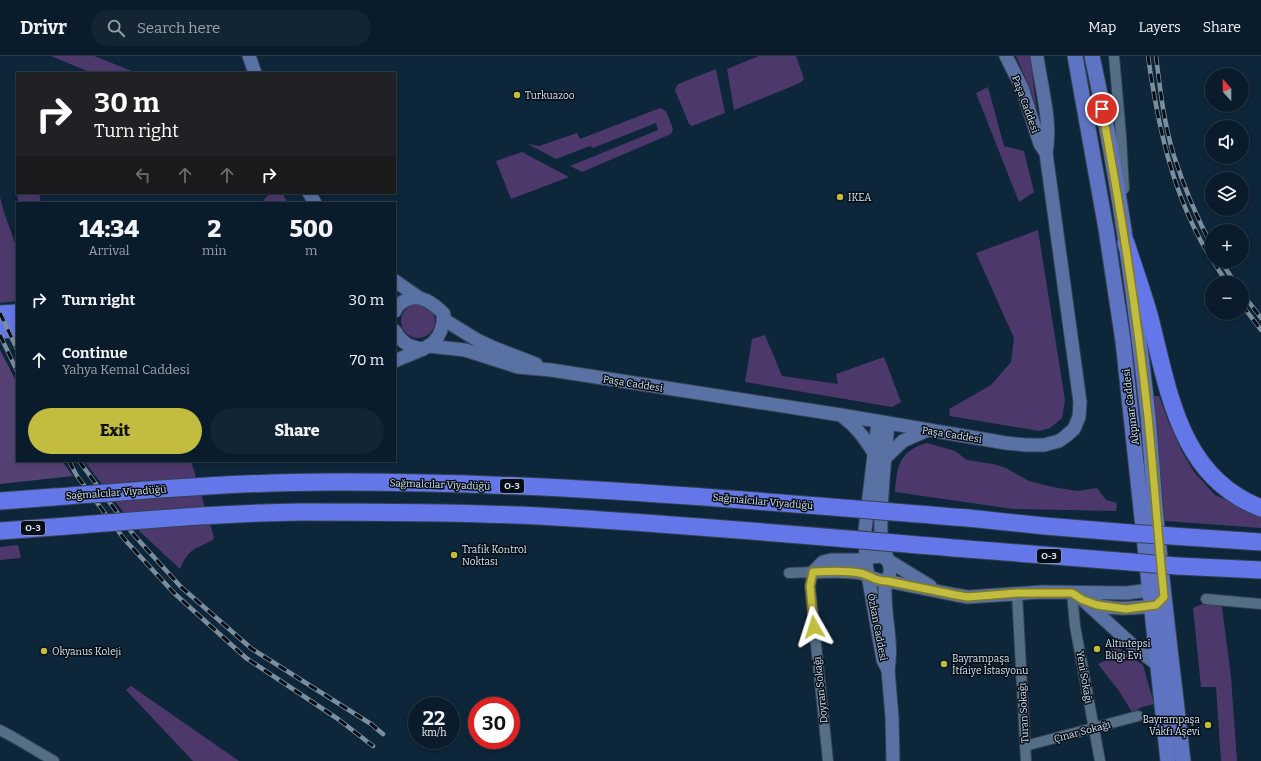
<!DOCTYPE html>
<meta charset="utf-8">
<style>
:root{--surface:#0a1c2b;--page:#132533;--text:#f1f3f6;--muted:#99a1a9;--line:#2a3a47;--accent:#c2bd3f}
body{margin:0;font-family:Bitter,serif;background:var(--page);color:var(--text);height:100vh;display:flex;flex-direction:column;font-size:15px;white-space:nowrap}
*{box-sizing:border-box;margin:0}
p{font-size:13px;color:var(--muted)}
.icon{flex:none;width:22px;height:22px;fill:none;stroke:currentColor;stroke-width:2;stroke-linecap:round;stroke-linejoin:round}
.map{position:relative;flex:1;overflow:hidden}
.side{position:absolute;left:16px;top:146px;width:380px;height:260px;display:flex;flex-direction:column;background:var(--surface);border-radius:0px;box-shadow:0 2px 6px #0003,0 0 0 1px var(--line)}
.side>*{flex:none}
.hud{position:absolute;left:16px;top:16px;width:380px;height:122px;border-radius:0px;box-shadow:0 2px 6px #0003,0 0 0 1px var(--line);background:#202124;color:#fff;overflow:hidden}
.needle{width:26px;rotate:339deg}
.buttons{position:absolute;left:1205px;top:12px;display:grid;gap:8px}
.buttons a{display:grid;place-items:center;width:44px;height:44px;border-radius:50%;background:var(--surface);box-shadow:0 2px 6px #0003,0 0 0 1px var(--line);font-size:20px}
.speed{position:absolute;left:408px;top:641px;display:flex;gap:8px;font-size:20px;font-weight:700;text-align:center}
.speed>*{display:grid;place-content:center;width:52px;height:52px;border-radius:50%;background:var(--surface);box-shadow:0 2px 6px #0003,0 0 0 1px var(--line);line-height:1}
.speed small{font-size:10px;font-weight:400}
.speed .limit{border:6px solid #d22;background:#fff;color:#111}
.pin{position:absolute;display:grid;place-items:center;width:34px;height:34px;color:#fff;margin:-17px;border:2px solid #fff;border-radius:50%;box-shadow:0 1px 4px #0007}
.me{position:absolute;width:44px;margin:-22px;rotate:354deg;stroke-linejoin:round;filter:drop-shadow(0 0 3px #0008)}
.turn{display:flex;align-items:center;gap:14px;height:84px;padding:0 12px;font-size:18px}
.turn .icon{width:52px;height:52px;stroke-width:2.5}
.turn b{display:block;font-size:28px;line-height:34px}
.lanes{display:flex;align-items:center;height:38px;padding:0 12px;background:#0003;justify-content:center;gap:20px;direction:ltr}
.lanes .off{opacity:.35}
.eta{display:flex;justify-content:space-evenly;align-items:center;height:68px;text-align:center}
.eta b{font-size:24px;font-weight:800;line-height:28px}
.button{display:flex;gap:8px;margin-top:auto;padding:8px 12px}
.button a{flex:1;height:46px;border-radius:24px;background:var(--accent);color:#111;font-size:16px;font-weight:800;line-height:46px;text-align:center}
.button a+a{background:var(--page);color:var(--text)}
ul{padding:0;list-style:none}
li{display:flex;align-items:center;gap:12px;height:60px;padding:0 12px}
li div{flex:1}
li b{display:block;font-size:15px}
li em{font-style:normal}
header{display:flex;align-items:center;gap:24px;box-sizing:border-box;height:56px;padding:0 20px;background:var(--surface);border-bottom:1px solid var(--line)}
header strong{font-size:19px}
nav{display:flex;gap:22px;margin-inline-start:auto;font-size:14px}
.search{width:280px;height:36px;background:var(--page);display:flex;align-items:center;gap:10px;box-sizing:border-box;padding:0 14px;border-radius:22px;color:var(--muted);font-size:15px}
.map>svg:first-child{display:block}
.green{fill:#4c386b}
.forest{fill:#564175}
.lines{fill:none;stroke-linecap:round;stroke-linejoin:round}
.street-casing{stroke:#334152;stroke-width:12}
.secondary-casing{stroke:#334152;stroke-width:15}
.primary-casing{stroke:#334152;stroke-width:17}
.highway-casing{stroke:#334152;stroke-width:19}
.street{stroke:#546e85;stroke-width:10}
.secondary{stroke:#5971a3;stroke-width:13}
.primary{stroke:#5e73c1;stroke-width:15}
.highway{stroke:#6477e9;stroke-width:17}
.rail-casing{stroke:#7b8e9e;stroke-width:4.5}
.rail{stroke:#050e16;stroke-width:3;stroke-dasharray:9;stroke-linecap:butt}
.highway-bridge-casing{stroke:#334152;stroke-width:19;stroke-linecap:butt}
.highway-bridge{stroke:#6477e9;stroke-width:17}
.route-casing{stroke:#7e7b29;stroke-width:10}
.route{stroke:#c2bd3f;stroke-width:7}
.poi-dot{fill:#c2bd3f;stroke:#050e16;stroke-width:1.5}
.labels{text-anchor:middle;stroke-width:3;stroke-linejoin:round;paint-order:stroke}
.shield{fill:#050e16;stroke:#97a4af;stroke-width:1}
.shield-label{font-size:9px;font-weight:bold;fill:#d5e4f1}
.poi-label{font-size:10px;fill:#d5e4f1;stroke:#050e16;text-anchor:start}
.street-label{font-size:10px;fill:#d5e4f1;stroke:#050e16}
</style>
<header>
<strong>Drivr</strong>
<div class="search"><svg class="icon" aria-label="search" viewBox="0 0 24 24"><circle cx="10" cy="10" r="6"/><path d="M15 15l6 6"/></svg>Search here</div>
<nav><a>Map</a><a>Layers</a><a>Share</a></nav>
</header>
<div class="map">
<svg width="1261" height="705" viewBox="0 0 1261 705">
<rect width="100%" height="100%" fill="#0e2639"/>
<!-- green -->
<g class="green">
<polygon points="51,0 94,0 137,17 92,17"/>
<polygon points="759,0 796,0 804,23 800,27 734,54 727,13"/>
<polygon points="1016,0 1030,0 1037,56 1032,38"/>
<polygon points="716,13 725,57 692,70 689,68 675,34 678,28"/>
<polygon points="988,31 1004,90 1024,95 1034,136 1019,146 976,37"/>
<polygon points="660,52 666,55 673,73 671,78 582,116 570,110 658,74 656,67 593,92 590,90 556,103 528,88 539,90 577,77 580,83"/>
<polygon points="522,96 569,121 511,143 496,105"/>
<polygon points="15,130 17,130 17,137 39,137 41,147 19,147"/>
<polygon points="270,137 282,137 288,147 261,147"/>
<polygon points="0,141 4,156 17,193 17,245 0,247"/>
<polygon points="1038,174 1065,344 1062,362 1050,372 1039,375 950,360 949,353 991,329 1011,306 1014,282 976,197"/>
<circle cx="418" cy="265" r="17"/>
<polygon points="765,279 782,320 838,328 836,318 884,301 901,346 892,351 745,326 752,283"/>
<polygon points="1152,340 1159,340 1168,365 1181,394 1194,416 1215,439 1261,459 1261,472 1165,465"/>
<path d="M927,387l28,8 12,9 26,4 13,4 23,13 24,6 24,4 20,-3 9,12 11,3 -1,8 -103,-2 -118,-17c2,-26 4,-41 32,-49z"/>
<path d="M84,405h107l23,76 -1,3c-18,9 -25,9 -33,29l-45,-42z"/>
<polygon points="18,489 21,502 0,504 0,491"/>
<polygon points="1210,545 1222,551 1231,621 1237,705 1221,705 1216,631 1201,631 1193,552"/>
<polygon points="1108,584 1143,609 1154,648 1142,651 1132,656 1119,635 1098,608 1113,601"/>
<polygon points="131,630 239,705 193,705 126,634"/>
</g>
<!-- forest -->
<polygon class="forest" points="0,294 17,327 17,405 62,405 73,420 0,428"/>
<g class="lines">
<!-- street casing -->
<g class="street-casing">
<g id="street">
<polyline points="1114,0 1121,80 1124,133"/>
<polyline points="789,517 813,516 810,530 828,705"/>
<polyline points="1017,537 1026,705"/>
<polyline points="1072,537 1075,570 1100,705"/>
<polyline points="1206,543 1261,548"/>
<polyline points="0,674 13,681 54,705"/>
<polyline points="1025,690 1138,660"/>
</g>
</g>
<!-- secondary casing -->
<g class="secondary-casing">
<g id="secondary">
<polyline points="249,0 255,17"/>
<polyline points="1006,0 1022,32 1040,88 1046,97"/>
<polyline points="309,137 315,147"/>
<polyline points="395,225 418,241"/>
<path d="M395,255c2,-5 6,-9 11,-11 15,-7 28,4 38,14 -2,35 -22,34 -49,47"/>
<polyline points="443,263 477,284 492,291 536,308"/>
<path d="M395,275c7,12 14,16 28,18"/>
<path d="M428,290l37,4 53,17 33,3 290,45 165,28 20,2h18l15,-4 7,-5 8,-7 5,-12 1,-15 -34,-249c6,-32 -5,-65 -9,-97"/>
<path d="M843,361c14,10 22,22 31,36"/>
<path d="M878,366l-13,108 1,34 17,96 5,10c5,-27 -4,-54 -3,-81 1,-7 6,-14 5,-21 -2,-12 -9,-22 -9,-35 -1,-36 4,-73 7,-109"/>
<polyline points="885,402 903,385 928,374"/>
<path d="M813,516c15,-1 32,-2 47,1 10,2 16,9 27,8l69,14 12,2 74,-5 85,1 22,-3"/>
<polyline points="813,516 823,506 831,504 866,504 872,501 881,500 930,530"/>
<polyline points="1083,544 1139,595 1157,608"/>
<path d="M1088,546c20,8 41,7 63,4"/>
<polyline points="888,614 892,661 893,705"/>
</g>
</g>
<!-- primary casing -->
<g class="primary-casing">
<g id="primary">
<polyline points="1075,0 1106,173 1123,285 1168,705"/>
<path d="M1092,0c26,119 43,239 56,360 3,33 5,67 8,100 7,82 18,163 27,245"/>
</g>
</g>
<!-- highway casing -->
<g class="highway-casing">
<g id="highway">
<path d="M1126,187c8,25 17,50 24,75 19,75 30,159 111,190"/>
<polyline points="0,258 17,257"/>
<polyline points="0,274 17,273"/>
<polyline points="0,445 54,441"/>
<polyline points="968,462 1045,470 1130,477"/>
<polyline points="0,475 67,470"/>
<polyline points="1172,480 1261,486"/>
<polyline points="967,493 1131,506"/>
<polyline points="1177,510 1261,514"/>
</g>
</g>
<!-- street -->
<use href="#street" class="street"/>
<!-- secondary -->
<use href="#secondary" class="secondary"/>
<!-- primary -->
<use href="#primary" class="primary"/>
<!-- highway -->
<use href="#highway" class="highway"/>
<!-- rail casing -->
<g class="rail-casing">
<g id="rail">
<path d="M1148,0c10,71 25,142 64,204"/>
<path d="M1156,0c4,33 8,68 18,100 10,31 23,62 38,90"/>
<polyline points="1213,205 1227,227"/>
<polyline points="1221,205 1235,227"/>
<polyline points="1242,237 1261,262"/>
<polyline points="1242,249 1261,274"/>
<polyline points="0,257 17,293"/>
<polyline points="0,279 17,315"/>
<polyline points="69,405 77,420 125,484 174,537 246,602 338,663 373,690"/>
<polyline points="79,405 133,478 181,531 252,593 371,668 383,678"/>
</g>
</g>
<!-- rail -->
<use href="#rail" class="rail"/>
<!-- highway-bridge casing -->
<g class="highway-bridge-casing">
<g id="highway-bridge">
<path d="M54,441c92,-7 184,-15 276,-15 213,-1 426,19 638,36"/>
<path d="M67,470c78,-6 157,-13 235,-14 78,0 157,0 236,4 143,8 286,21 429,33"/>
<polyline points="1130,477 1172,480"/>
<polyline points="1131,506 1177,510"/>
</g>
</g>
<!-- highway-bridge -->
<use href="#highway-bridge" class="highway-bridge"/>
</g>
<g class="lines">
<!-- route casing -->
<g class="route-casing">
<path id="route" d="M814,571l-4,-41 3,-14c15,-1 32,-2 47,1 10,2 16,9 27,8l69,14 12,2 49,-4h55l11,7 14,5 29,4 30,-4 8,-8c-6,-60 -10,-120 -16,-180 -11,-104 -27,-206 -46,-308"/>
</g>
<!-- route -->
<use href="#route" class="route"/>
</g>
<!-- markers -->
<g class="poi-dot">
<circle cx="517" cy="39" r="4"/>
<circle cx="840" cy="141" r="4"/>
<circle cx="454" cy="499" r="4"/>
<circle cx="1097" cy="593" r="4"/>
<circle cx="44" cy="595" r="4"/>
<circle cx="944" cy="608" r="4"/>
<circle cx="1208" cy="669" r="4"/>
</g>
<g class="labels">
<!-- shield labels -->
<g class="shield">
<rect x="500" y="423" width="24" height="14" rx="3"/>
<rect x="21" y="465" width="24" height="14" rx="3"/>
<rect x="1037" y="493" width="24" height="14" rx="3"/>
</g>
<g class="shield-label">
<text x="512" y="433">O-3</text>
<text x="33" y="475">O-3</text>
<text x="1049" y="503">O-3</text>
</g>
<!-- poi labels -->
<g class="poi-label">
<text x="525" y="43">Turkuazoo</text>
<text x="848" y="145">IKEA</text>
<text x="462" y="497">Trafik Kontrol<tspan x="462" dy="12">Noktası</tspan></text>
<text x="1105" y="591">Altıntepsi<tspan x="1105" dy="12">Bilgi Evi</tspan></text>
<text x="52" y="599">Okyanus Koleji</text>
<text x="952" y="606">Bayrampaşa<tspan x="952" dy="12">İtfaiye İstasyonu</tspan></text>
<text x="1200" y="667" text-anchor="end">Bayrampaşa<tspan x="1200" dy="12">Vakfı Aşevi</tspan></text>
</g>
<!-- street labels -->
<g class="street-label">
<text transform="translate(1026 48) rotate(70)" y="4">Paşa Caddesi</text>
<text transform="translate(633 327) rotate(9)" y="4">Paşa Caddesi</text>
<text transform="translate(1130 351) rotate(-97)" y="4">Akpınar Caddesi</text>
<text transform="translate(952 378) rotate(9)" y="4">Paşa Caddesi</text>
<text transform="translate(440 428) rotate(2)" y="4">Sağmalcılar Viyadüğü</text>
<text transform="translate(116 436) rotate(-4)" y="4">Sağmalcılar Viyadüğü</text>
<text transform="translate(763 445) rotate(5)" y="4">Sağmalcılar Viyadüğü</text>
<text transform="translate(878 571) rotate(79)" y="4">Özkan Caddesi</text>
<text transform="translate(1085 621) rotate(80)" y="4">Yeni Sokağı</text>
<text transform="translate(820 634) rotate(-96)" y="4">Doyran Sokağı</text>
<text transform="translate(1023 657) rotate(-93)" y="4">Turan Sokağı</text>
<text transform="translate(1082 675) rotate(-15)" y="4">Çınar Sokağı</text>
</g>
</g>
</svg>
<div class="buttons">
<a><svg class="needle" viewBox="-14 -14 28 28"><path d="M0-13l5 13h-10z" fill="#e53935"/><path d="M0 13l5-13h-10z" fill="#99a1a9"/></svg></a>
<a><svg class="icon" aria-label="sound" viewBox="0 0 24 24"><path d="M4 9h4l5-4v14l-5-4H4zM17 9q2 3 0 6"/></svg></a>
<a><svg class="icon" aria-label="layers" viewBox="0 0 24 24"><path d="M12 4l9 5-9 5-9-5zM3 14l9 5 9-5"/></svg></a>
<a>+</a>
<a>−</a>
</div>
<div class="speed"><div>22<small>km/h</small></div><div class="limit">30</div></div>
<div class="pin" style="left:1102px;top:53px;background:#d93025"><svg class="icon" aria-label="arrive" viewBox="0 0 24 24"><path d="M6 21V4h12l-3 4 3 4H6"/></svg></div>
<svg class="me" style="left:814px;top:571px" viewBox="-20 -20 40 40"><path d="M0-17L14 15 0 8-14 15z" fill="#c2bd3f" stroke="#fff" stroke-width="4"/></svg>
<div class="hud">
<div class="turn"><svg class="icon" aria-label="right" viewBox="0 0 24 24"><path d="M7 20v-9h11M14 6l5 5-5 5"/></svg><div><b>30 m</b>Turn right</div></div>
<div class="lanes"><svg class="icon off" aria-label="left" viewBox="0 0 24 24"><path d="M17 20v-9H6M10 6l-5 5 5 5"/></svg><svg class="icon off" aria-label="ahead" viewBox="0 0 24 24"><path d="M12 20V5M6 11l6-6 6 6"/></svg><svg class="icon off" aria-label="ahead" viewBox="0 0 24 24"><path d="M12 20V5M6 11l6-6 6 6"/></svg><svg class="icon" aria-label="right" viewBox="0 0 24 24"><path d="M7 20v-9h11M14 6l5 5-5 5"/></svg></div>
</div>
<section class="side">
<div class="eta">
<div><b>14:34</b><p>Arrival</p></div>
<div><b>2</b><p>min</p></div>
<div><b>500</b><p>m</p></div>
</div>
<ul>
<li><svg class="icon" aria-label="right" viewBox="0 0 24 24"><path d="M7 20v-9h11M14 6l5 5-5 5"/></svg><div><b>Turn right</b></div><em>30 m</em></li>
<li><svg class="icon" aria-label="ahead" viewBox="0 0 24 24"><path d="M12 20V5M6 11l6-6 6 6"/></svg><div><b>Continue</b><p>Yahya Kemal Caddesi</p></div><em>70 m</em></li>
</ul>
<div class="button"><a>Exit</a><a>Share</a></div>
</section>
</div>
